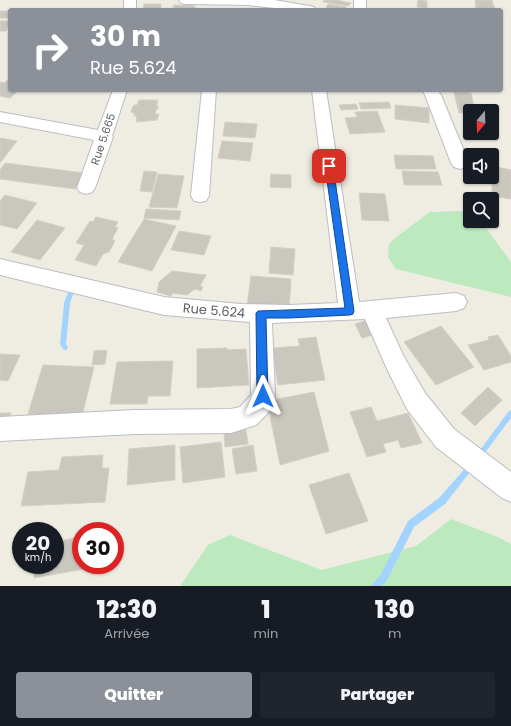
<!DOCTYPE html>
<html lang="fr">
<meta charset="utf-8">
<style>
:root{--surface:#171b24;--page:#20242c;--text:#f1f3f6;--muted:#9ea1a6;--accent:#8c9099}
body{margin:0;font-family:Poppins,sans-serif;background:var(--page);color:var(--text);height:100vh;display:flex;flex-direction:column;font-size:15px;white-space:nowrap}
*{box-sizing:border-box;margin:0}
p{font-size:13px;color:var(--muted)}
.icon{flex:none;width:22px;height:22px;fill:none;stroke:currentColor;stroke-width:2;stroke-linecap:round;stroke-linejoin:round}
.map{position:relative;height:586px;overflow:hidden}
.drawer{display:flex;flex-direction:column;background:var(--surface);flex:1}
.drawer>*{flex:none}
.guide{position:absolute;left:8px;top:8px;width:495px;height:84px;border-radius:4px;box-shadow:0 1px 3px #0004;background:#8c9099;color:#fff;overflow:hidden}
.needle{width:26px;rotate:199deg}
.tools{position:absolute;left:463px;top:104px;display:grid;gap:8px}
.tools a{display:grid;place-items:center;width:36px;height:36px;border-radius:4px;background:var(--surface);box-shadow:0 1px 3px #0004;font-size:20px}
.speed{position:absolute;left:12px;top:522px;display:flex;gap:8px;font-size:20px;font-weight:700;text-align:center}
.speed>*{display:grid;place-content:center;width:52px;height:52px;border-radius:50%;background:var(--surface);box-shadow:0 1px 3px #0004;line-height:1}
.speed small{font-size:10px;font-weight:400}
.speed .limit{border:6px solid #d22;background:#fff;color:#111}
.pin{position:absolute;display:grid;place-items:center;width:34px;height:34px;color:#fff;margin:-17px;border-radius:8px;box-shadow:0 2px 6px #0006}
.me{position:absolute;width:44px;margin:-22px;rotate:0deg;stroke-linejoin:round;filter:drop-shadow(0 0 3px #0008)}
.turn{display:flex;align-items:center;gap:14px;height:84px;padding:0 16px;font-size:18px}
.turn .icon{width:52px;height:52px;stroke-width:2.5}
.turn b{display:block;font-size:28px;line-height:34px}
.eta{display:flex;justify-content:space-evenly;align-items:center;height:68px;text-align:center}
.eta b{font-size:24px;font-weight:800;line-height:28px}
.action{display:flex;gap:8px;margin-top:auto;padding:8px 16px}
.action a{flex:1;height:46px;border-radius:4px;background:var(--accent);color:#fff;font-size:16px;font-weight:800;line-height:46px;text-align:center}
.action a+a{background:var(--page);color:var(--text)}
.map>svg:first-child{display:block}
.green{fill:#bceabe}
.lines{fill:none;stroke-linecap:round;stroke-linejoin:round}
.stream{fill:#a3d3ff;fill-rule:evenodd}
.building{fill:#cac7bf;stroke:#d5cfc0}
.street-casing{stroke:#babdc3;stroke-width:2}
.street{fill:#fff;fill-rule:evenodd}
.route{fill:#1a73e8;stroke:#114b97}
.labels{text-anchor:middle;stroke-width:4;stroke-linejoin:round;paint-order:stroke}
.far-street-label{font-size:11px;fill:#5b5f65;stroke:#fff}
.street-label{font-size:13px;fill:#5b5f65;stroke:#fff}
</style>
<div class="map">
<svg width="511" height="586" viewBox="0 0 511 586">
<rect width="100%" height="100%" fill="#efede2"/>
<!-- green -->
<g class="green">
<polygon points="461,211 470,214 470,221 481,221 511,262 511,297 396,269 388,257 389,244 399,235 430,212"/>
<polygon points="451,519 498,537 511,544 511,586 180,586 208,545 230,535 322,570 416,546"/>
</g>
<g class="lines">
<!-- stream -->
<g class="stream">
<polygon points="72,283 76,283 77,285 70,303 66,344 68,347 67,349 65,350 63,349 60,344 64,303"/>
<polygon points="511,410 511,418 481,458 479,459 477,458 476,456 477,454 509,411"/>
<polygon points="471,463 473,464 474,466 473,468 445,504 414,527 386,582 381,586 372,586 373,583 380,576 408,521 439,498 469,464"/>
</g>
</g>
<!-- building -->
<g class="building">
<polygon points="324,0 336,0 351,3 348,6 323,2"/>
<polygon points="418,0 427,1 427,8 417,7"/>
<polygon points="475,0 492,0 495,10 476,8"/>
<polygon points="144,4 161,4 161,10 143,10"/>
<polygon points="328,4 346,7 345,10 325,10"/>
<polygon points="174,5 195,6 194,10 172,10"/>
<rect x="0" y="11" width="10" height="7"/>
<polygon points="0,21 10,21 6,31 0,31"/>
<polygon points="8,80 10,80 10,90 19,90 10,98 0,96 0,82 4,83"/>
<polygon points="454,92 471,93 475,111 470,111 470,113 459,113"/>
<polygon points="139,100 158,100 156,106 158,106 158,109 156,109 155,114 159,114 157,120 136,122 137,116 134,116 135,113 132,113 131,111 134,105 137,105"/>
<polygon points="389,102 391,108 361,109 359,103"/>
<polygon points="356,104 358,109 341,110 339,105"/>
<polygon points="395,105 429,108 429,123 395,119"/>
<polygon points="377,111 385,132 350,134 345,118 357,117 355,112"/>
<polygon points="225,122 257,124 255,138 223,136"/>
<polygon points="0,138 17,141 0,163"/>
<polygon points="222,141 253,143 250,161 218,158"/>
<polygon points="394,155 433,156 436,169 396,169"/>
<polygon points="5,163 84,173 75,189 0,179 0,170"/>
<polygon points="492,166 511,170 511,199 492,196 492,184 485,183 485,177 492,177"/>
<polygon points="144,171 157,172 152,192 140,191"/>
<polygon points="402,171 438,172 442,185 404,185"/>
<polygon points="158,174 184,176 177,208 149,207"/>
<polygon points="271,174 291,175 291,188 270,187"/>
<polygon points="359,193 385,194 389,221 362,220"/>
<polygon points="5,195 37,203 17,229 0,225 0,201"/>
<polygon points="146,209 181,211 179,220 144,218"/>
<polygon points="96,217 118,222 115,227 118,228 112,239 115,241 109,252 103,254 96,266 75,260 84,245 76,243 90,221 93,222"/>
<polygon points="144,219 176,226 152,271 118,262"/>
<polygon points="37,220 65,228 40,260 11,252"/>
<polygon points="179,231 211,236 204,255 171,250"/>
<polygon points="271,247 295,249 293,275 269,273"/>
<polygon points="172,271 206,275 200,286 203,287 201,291 195,289 187,295 173,293 171,296 157,292 159,282"/>
<polygon points="251,276 291,279 289,310 247,306"/>
<polygon points="371,319 379,333 362,338 355,324"/>
<polygon points="441,326 474,367 436,385 404,342"/>
<polygon points="498,335 511,356 511,362 484,370 468,345 489,340 488,337"/>
<polygon points="316,337 325,380 278,385 272,348 300,346 298,339"/>
<polygon points="227,348 227,350 246,349 249,385 197,388 197,349"/>
<polygon points="107,350 105,364 92,365 94,351"/>
<polygon points="0,354 20,355 8,381 0,380"/>
<polygon points="173,361 170,396 148,396 147,404 110,404 117,362"/>
<polygon points="43,365 94,367 82,416 28,414"/>
<polygon points="488,387 502,400 475,426 461,413"/>
<polygon points="314,392 329,451 280,465 267,401"/>
<polygon points="371,407 377,421 408,413 422,443 401,448 398,440 383,444 386,452 367,457 350,412"/>
<polygon points="0,413 11,413 6,426 0,426"/>
<polygon points="246,430 248,444 225,447 224,433"/>
<polygon points="221,442 225,477 183,483 180,447"/>
<polygon points="175,445 175,480 127,485 129,449"/>
<polygon points="253,445 257,471 236,474 232,449"/>
<polygon points="103,455 102,468 109,468 105,502 21,506 28,472 59,470 62,457"/>
<polygon points="349,473 368,521 326,534 309,485"/>
<polygon points="81,537 81,565 106,565 34,578 35,565 55,565 55,542"/>
</g>
<g class="lines">
<!-- street casing -->
<g class="street-casing">
<g id="street">
<rect x="124" y="0" width="12" height="10"/>
<polygon points="179,0 274,0 310,6 314,7 316,10 292,10 248,5 185,4 181,3"/>
<rect x="354" y="0" width="12" height="10"/>
<polygon points="113,90 127,90 112,136 113,137 95,188 92,192 86,194 80,192 77,188 94,140 0,122 0,112 98,130"/>
<polygon points="202,90 216,90 209,196 206,201 200,202 194,201 191,196"/>
<polygon points="312,90 326,90 359,302 456,293 464,296 467,302 464,308 456,311 386,318 403,355 425,393 454,429 511,472 511,502 502,498 436,447 407,409 387,369 365,319 272,323 275,396 267,414 256,425 231,433 134,434 0,441 0,417 134,410 231,409 240,407 251,395 250,322 164,315 0,275 0,259 164,297 241,304 289,305 338,303"/>
<polygon points="423,90 437,90 441,95 469,163 466,167 460,169 454,167 451,163"/>
</g>
</g>
<!-- street -->
<use href="#street" class="street"/>
</g>
<!-- route -->
<polygon class="route" points="329,164 333,166 354,311 353,314 350,315 289,318 266,318 268,396 266,400 263,401 259,400 257,396 256,313 258,311 345,308 325,166"/>
<g class="labels">
<!-- far-street labels -->
<g class="far-street-label">
<text transform="translate(103 139) rotate(-71)" y="4">Rue 5.665</text>
</g>
<!-- street labels -->
<g class="street-label">
<text transform="translate(214 310) rotate(5)" y="5">Rue 5.624</text>
</g>
</g>
</svg>
<div class="tools">
<a><svg class="needle" viewBox="-14 -14 28 28"><path d="M0-13l5 13h-10z" fill="#e53935"/><path d="M0 13l5-13h-10z" fill="#9ea1a6"/></svg></a>
<a><svg class="icon" aria-label="sound" viewBox="0 0 24 24"><path d="M4 9h4l5-4v14l-5-4H4zM17 9q2 3 0 6"/></svg></a>
<a><svg class="icon" aria-label="search" viewBox="0 0 24 24"><circle cx="10" cy="10" r="6"/><path d="M15 15l6 6"/></svg></a>
</div>
<div class="speed"><div>20<small>km/h</small></div><div class="limit">30</div></div>
<div class="pin" style="left:329px;top:166px;background:#d93025"><svg class="icon" aria-label="arrive" viewBox="0 0 24 24"><path d="M6 21V4h12l-3 4 3 4H6"/></svg></div>
<svg class="me" style="left:263px;top:396px" viewBox="-20 -20 40 40"><path d="M0-17L14 15 0 8-14 15z" fill="#1a73e8" stroke="#fff" stroke-width="4"/></svg>
<div class="guide">
<div class="turn"><svg class="icon" aria-label="right" viewBox="0 0 24 24"><path d="M7 20v-9h11M14 6l5 5-5 5"/></svg><div><b>30 m</b>Rue 5.624</div></div>
</div>
</div>
<section class="drawer">
<div class="eta">
<div><b>12:30</b><p>Arrivée</p></div>
<div><b>1</b><p>min</p></div>
<div><b>130</b><p>m</p></div>
</div>
<div class="action"><a>Quitter</a><a>Partager</a></div>
</section>
